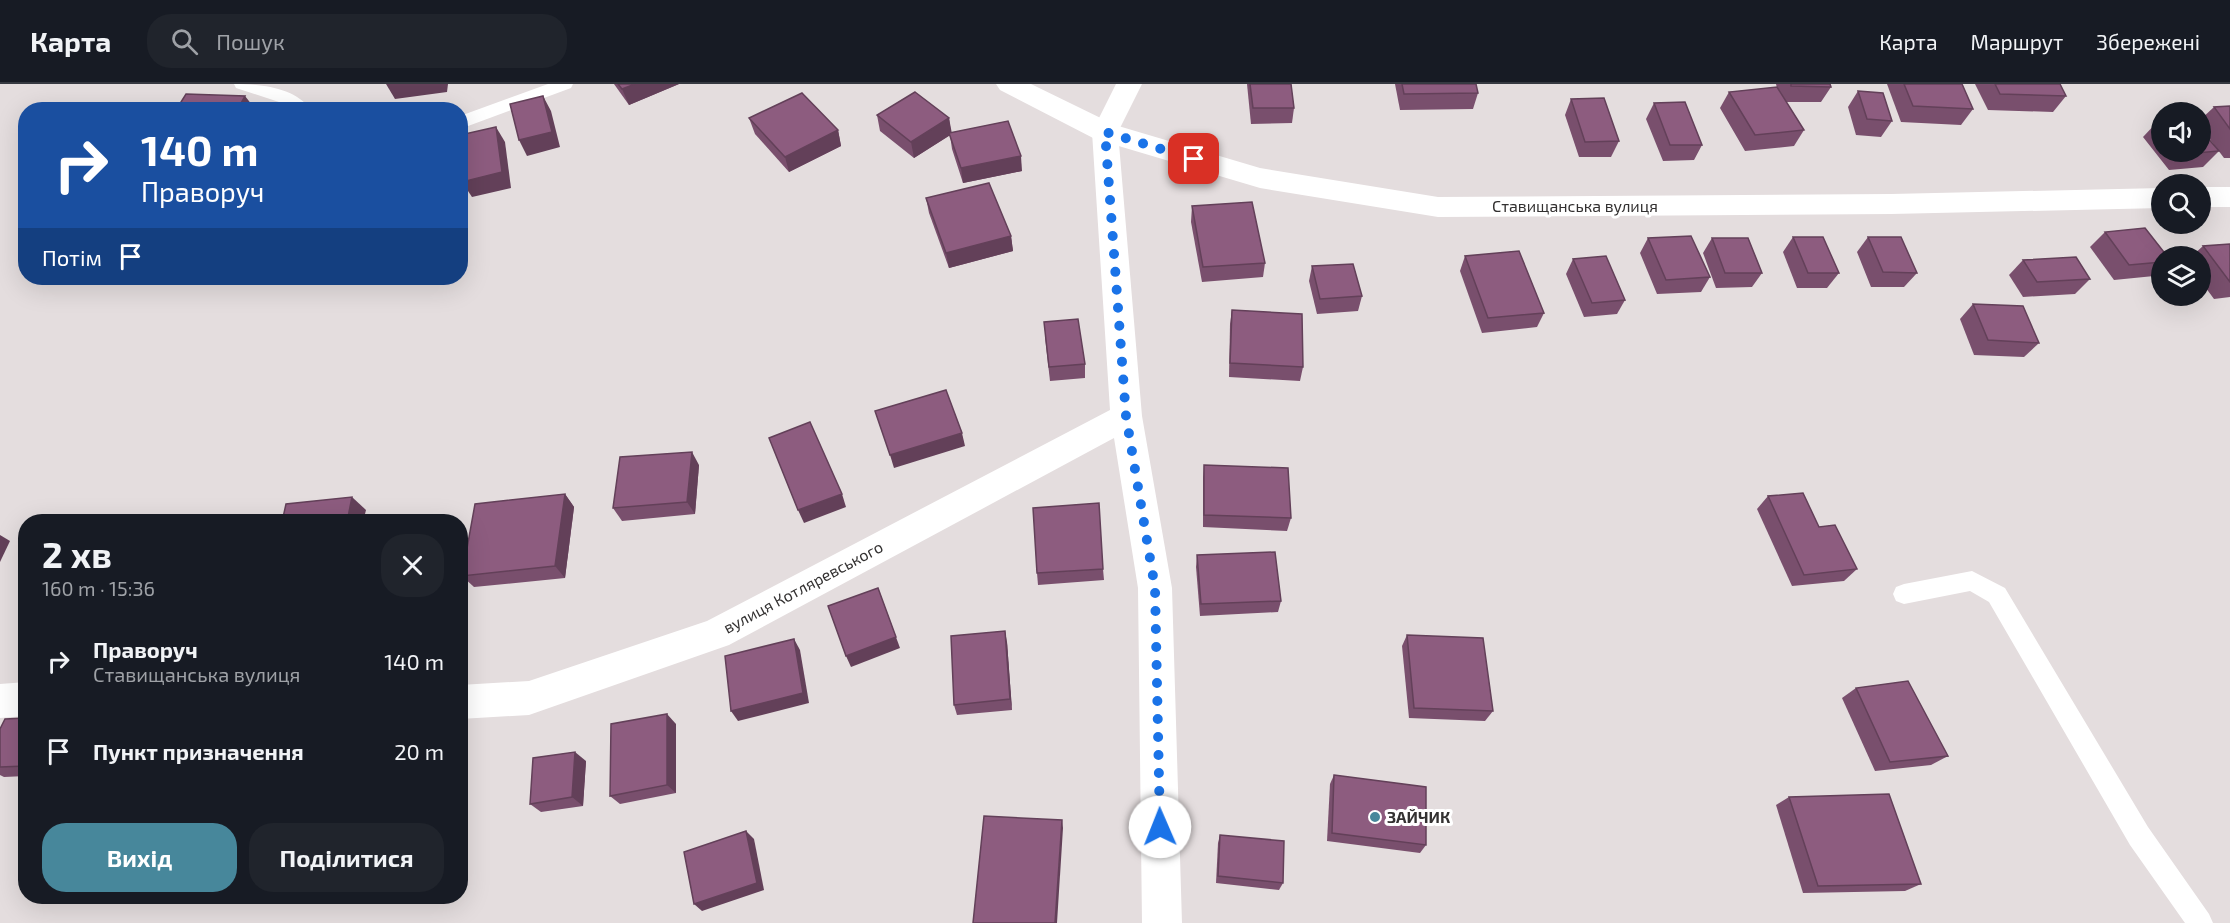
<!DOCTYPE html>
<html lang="uk">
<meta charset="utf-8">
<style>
:root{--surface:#171b24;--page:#20242c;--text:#f1f3f6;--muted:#9ea1a6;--line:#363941;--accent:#47879b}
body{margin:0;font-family:"Exo 2",sans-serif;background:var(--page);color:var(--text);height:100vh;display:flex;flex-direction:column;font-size:22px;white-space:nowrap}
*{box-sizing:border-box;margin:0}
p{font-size:20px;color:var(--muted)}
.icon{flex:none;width:33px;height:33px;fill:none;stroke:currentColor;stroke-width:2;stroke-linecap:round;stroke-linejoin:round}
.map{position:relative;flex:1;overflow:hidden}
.drawer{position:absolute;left:18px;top:430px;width:450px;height:390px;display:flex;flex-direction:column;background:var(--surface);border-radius:24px;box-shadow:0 6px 24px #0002}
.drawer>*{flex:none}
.top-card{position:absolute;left:18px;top:18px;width:450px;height:183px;border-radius:24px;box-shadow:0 6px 24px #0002;background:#1a4fa0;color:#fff;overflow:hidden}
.controls{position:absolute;left:2151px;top:18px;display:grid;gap:12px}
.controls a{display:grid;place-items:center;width:60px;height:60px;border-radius:50%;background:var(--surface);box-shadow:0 6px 24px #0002;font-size:30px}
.pin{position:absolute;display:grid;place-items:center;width:51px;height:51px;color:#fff;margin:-26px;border-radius:12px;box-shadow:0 3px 9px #0006}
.me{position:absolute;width:66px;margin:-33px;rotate:359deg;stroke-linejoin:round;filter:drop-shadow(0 0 4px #0008)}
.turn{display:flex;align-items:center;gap:21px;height:126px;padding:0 24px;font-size:27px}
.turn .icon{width:78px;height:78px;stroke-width:2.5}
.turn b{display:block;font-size:42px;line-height:51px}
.then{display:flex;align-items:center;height:57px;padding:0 24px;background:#0003;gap:12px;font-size:22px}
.round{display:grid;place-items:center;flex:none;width:63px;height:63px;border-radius:24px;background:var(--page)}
.overview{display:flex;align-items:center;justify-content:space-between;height:102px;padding:0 24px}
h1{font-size:36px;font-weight:700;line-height:45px}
.action{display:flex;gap:12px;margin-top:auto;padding:12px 24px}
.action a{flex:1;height:69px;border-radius:24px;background:var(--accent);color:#fff;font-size:24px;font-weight:700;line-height:69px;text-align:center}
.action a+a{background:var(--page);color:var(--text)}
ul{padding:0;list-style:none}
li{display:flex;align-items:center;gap:18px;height:90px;padding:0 24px}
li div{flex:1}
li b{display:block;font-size:22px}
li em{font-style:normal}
header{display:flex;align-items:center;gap:36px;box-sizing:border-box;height:84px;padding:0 30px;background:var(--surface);border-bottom:2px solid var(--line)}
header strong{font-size:28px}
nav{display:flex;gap:33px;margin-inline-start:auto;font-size:21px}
.search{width:420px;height:54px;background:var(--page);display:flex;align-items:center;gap:15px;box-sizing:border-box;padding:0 21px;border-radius:24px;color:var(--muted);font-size:22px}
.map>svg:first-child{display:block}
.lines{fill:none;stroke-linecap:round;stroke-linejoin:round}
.service{fill:#fff;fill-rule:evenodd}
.minor{fill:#fff;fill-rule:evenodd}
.tertiary{fill:#fff;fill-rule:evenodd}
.wall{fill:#794f6d}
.shaded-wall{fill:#634059}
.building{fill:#8d5c7f;stroke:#634059;stroke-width:1.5}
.route{stroke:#1a73e8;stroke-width:10;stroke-dasharray:0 18}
.poi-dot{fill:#47879b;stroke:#fff;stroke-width:2}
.labels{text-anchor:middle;stroke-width:6;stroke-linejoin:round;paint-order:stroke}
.street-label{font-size:16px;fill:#333131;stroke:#fff}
.poi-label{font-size:16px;font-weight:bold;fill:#333131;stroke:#fff;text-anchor:start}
</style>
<header>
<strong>Карта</strong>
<div class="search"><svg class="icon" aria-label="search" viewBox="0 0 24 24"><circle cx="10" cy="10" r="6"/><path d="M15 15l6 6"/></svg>Пошук</div>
<nav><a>Карта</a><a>Маршрут</a><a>Збережені</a></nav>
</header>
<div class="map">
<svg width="2230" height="839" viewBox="0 0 2230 839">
<rect width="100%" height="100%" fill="#e4ddde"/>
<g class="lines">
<!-- service -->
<g class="service">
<path d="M234,0c25,0 61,3 77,26h-21l-11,-8 -43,-14z"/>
<polygon points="548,0 573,0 571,4 460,45 460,32"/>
<polygon points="1972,487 2005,504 2148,743 2209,830 2213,839 2185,839 2130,761 1989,518 1970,507 1904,520 1896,517 1893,510 1896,503 1904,500"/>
</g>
<!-- minor -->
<g class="minor">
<polygon points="1116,0 1142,0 1118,48 1142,332 1172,504 1182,839 1142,839 1138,504 1114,354 729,561 529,631 460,635 460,601 529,597 707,537 1110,326 1092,48"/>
<polygon points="26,598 26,632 0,634 0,600"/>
</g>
<!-- tertiary -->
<g class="tertiary">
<polygon points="996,0 1031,0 1115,41 1260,84 1438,113 1891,110 2162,104 2162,124 1891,130 1438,133 1260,104 1095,55 1000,6"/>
<rect x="2200" y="103" width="30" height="20"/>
</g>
</g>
<!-- wall -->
<g class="wall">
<polygon points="614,0 679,0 629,21"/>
<polygon points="1247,0 1291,0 1294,24 1292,39 1251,40"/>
<polygon points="1395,0 1476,0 1478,9 1473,25 1400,26"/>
<polygon points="1776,0 1830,0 1831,3 1821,18 1786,18 1804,46 1794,62 1745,67 1720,24 1729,8 1777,4"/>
<polygon points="1887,0 1904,0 1973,25 1961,41 1901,38"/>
<polygon points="1975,0 2060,0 2066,12 2053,28 1988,26"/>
<polygon points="1858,7 1892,37 1881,53 1856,51 1848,23"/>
<polygon points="1571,15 1619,57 1611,73 1579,73 1565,31"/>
<polygon points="1654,19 1702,61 1694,76 1663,77 1646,35"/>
<polygon points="2230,22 2230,74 2224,74 2200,42 2200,36 2214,23"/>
<polygon points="877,31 949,34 951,49 1022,87 963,99 952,65 950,51 914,74 880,47"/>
<polygon points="749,34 838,46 841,62 789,88 755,50"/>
<polygon points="2158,37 2162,37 2162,68 2219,67 2203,83 2169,86 2143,53"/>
<polygon points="926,114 1011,152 1013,167 949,184 929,129"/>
<polygon points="1192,122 1265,179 1263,193 1202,198 1191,138"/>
<polygon points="2105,148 2162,172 2162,186 2154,192 2114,196 2090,163"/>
<polygon points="1793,153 1839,189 1827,204 1797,204 1783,168"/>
<polygon points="1868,153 1917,189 1904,203 1871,203 1857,168"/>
<polygon points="1648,154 1710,193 1701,208 1657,210 1640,169"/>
<polygon points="1712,154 1762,189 1752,203 1716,204 1703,169"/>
<polygon points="2230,160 2230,213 2214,215 2200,196 2200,172 2192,172 2203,162"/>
<polygon points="1465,172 1544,229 1537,243 1482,249 1460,187"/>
<polygon points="1573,175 1625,216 1617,230 1584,233 1566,190"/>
<polygon points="2023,176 2090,195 2075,210 2023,213 2009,191"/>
<polygon points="1312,182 1362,212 1358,227 1317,230 1309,197"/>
<polygon points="1973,220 2039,259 2024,273 1974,271 1960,235"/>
<polygon points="1232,226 1303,283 1300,297 1229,293 1230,240"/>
<polygon points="1045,253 1085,280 1085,294 1050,297"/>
<polygon points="699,381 695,430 622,437 613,424"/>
<polygon points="1204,381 1291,434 1287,447 1203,443 1203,394"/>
<polygon points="565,410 574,423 565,494 474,503 462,492"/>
<polygon points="1768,412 1819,443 1857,485 1844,497 1792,502 1757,425"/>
<polygon points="1197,471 1281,517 1278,528 1200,532 1196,483"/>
<polygon points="1103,485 1104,496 1038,501 1037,489"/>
<polygon points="1407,551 1493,627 1485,637 1409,634 1402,562"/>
<polygon points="1007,558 1012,626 957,631 954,621"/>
<polygon points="1856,604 1948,672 1931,681 1875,687 1842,614"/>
<polygon points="26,634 26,692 4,693 0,691 0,645"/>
<polygon points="676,640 676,709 620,720 610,712"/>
<polygon points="586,677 583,722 541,728 530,720"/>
<polygon points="1334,691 1426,761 1420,769 1327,757 1330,700"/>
<polygon points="1789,713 1921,800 1905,807 1803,809 1776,721"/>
<polygon points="1220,751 1283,799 1279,806 1216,799 1218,759"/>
</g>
<!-- shaded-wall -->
<g class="shaded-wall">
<polygon points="386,0 448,0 447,8 395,15"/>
<polygon points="635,0 679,0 629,21 622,5"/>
<polygon points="245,12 256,26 237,26"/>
<polygon points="543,12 551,27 560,63 527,72 519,56"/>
<polygon points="949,34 952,50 914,74 911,58"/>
<polygon points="496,43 505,58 511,104 472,113 462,98"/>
<polygon points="838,46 841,62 789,88 785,73"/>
<polygon points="1021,72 1022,87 963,99 961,84"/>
<polygon points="1011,152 1013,167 949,184 946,169"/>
<polygon points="962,349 965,362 894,384 890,371"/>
<polygon points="692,368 699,381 695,430 687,418"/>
<polygon points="565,410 574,423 565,494 555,482"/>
<polygon points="842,410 846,423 804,439 798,426"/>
<polygon points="352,413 366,426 363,438 347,438"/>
<polygon points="0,451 10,457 0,478"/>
<polygon points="878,504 900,564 851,583 846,572"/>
<polygon points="1005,547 1007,558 1012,626 1010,615"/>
<polygon points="794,555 800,566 809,619 738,637 731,627"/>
<polygon points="667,630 676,640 676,709 667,701"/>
<polygon points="575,668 586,677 583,722 572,713"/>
<polygon points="1062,736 1063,744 1057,839 1055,839"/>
<polygon points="746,747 754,755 764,806 702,827 694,820"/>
</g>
<!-- building -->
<g class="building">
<polygon points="618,0 635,0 622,5"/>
<polygon points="1250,0 1291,0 1294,24 1253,24"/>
<polygon points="1402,0 1476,0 1478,9 1404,10"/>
<polygon points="1791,0 1830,0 1831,3 1791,2"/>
<polygon points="1904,0 1962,0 1973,25 1913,22"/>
<polygon points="1995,0 2060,0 2066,12 2000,10"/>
<polygon points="1777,3 1804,46 1755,51 1729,8"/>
<polygon points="1858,7 1883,9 1892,37 1867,35"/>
<polygon points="915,8 949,34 911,58 877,31"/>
<polygon points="802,9 838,46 785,73 749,34"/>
<polygon points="186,10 245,12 237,26 176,26"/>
<polygon points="543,12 552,48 519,56 510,20"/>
<polygon points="1604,14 1619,57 1585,58 1571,15"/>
<polygon points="1685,18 1702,61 1670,61 1654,19"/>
<polygon points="2230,22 2230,45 2214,23"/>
<polygon points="1008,37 1021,72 961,84 949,49"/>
<polygon points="496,43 502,88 462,98 460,80 460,51"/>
<polygon points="2200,45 2219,67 2185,70 2182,68 2200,68"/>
<polygon points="989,99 1011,152 946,169 926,114"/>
<polygon points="1252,118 1265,179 1203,183 1192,122"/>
<polygon points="2145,144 2167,172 2162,172 2162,178 2129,181 2105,148"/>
<polygon points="1691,152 1710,193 1666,196 1648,154"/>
<polygon points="1793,153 1823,153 1839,189 1808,189"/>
<polygon points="1868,153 1901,153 1917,189 1883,188"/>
<polygon points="1712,154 1748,154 1762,189 1725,189"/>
<polygon points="2230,160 2230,198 2203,162"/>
<polygon points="1519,167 1544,229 1488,234 1465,172"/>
<polygon points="1606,172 1625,216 1592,219 1573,175"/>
<polygon points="2076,173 2090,195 2037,198 2023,176"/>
<polygon points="1353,180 1362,212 1320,215 1312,182"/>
<polygon points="1973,220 2023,222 2039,259 1988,256"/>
<polygon points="1232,226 1302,230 1303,283 1230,279"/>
<polygon points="1078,235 1085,280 1049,283 1044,238"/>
<polygon points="946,306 962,349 890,371 875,327"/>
<polygon points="810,338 842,410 798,426 769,354"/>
<polygon points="692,368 687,418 613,424 620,373"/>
<polygon points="1204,381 1288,384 1291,434 1204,431"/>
<polygon points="1803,409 1819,443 1835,441 1857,485 1804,491 1768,412"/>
<polygon points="565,410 555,482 462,492 475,420"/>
<polygon points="352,413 347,438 282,438 286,420"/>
<polygon points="1099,419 1103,485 1037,489 1033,424"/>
<polygon points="1275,468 1281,517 1201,520 1197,471"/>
<polygon points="878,504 896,553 846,572 828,522"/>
<polygon points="1005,547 1010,615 954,621 951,552"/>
<polygon points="1407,551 1483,554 1493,627 1414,624"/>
<polygon points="794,555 803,609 731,627 725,572"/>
<polygon points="1908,597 1948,672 1890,678 1856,604"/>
<polygon points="667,630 667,701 610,712 611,640"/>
<polygon points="26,634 26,682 0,683 0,645 5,635"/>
<polygon points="575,668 572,713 530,720 533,674"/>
<polygon points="1334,691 1426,703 1426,761 1332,749"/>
<polygon points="1889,710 1921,800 1818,802 1789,713"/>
<polygon points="984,732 1062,736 1055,839 973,839"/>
<polygon points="746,747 757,799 694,820 684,768"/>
<polygon points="1220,751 1284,757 1283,799 1218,792"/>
</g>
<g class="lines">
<!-- route -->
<polyline class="route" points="1160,743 1155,504 1126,332 1105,48 1194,75"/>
</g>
<!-- markers -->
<circle class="poi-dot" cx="1375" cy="733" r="6"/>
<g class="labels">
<!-- street labels -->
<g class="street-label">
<text x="1575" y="128">Ставищанська вулиця</text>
<text transform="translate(803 503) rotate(-28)" y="6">вулиця Котляревського</text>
</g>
<!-- poi labels -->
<g class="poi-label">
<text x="1387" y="739">ЗАЙЧИК</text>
</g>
</g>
</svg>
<div class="controls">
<a><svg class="icon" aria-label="sound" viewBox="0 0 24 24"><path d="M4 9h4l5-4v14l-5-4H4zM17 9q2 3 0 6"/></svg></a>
<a><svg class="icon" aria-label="search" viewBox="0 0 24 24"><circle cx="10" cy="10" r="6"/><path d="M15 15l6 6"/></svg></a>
<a><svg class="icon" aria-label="layers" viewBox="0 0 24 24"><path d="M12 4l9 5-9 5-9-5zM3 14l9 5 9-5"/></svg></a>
</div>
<div class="pin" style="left:1194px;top:75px;background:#d93025"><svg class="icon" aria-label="arrive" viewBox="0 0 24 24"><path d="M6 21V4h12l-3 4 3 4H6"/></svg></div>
<svg class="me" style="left:1160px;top:743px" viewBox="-20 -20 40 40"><circle r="19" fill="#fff"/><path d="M0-13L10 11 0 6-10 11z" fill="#1a73e8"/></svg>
<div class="top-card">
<div class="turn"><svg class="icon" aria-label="right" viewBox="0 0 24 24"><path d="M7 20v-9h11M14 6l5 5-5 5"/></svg><div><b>140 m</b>Праворуч</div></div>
<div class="then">Потім<svg class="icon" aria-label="arrive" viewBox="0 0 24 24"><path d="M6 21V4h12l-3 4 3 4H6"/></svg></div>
</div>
<section class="drawer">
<div class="overview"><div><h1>2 хв</h1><p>160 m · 15:36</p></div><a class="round"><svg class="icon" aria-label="close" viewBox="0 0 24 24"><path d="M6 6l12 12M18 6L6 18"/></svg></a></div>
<ul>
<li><svg class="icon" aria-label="right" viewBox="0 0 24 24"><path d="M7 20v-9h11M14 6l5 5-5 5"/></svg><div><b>Праворуч</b><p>Ставищанська вулиця</p></div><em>140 m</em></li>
<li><svg class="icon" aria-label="arrive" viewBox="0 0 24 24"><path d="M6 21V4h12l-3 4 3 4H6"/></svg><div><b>Пункт призначення</b></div><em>20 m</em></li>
</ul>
<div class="action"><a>Вихід</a><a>Поділитися</a></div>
</section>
</div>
